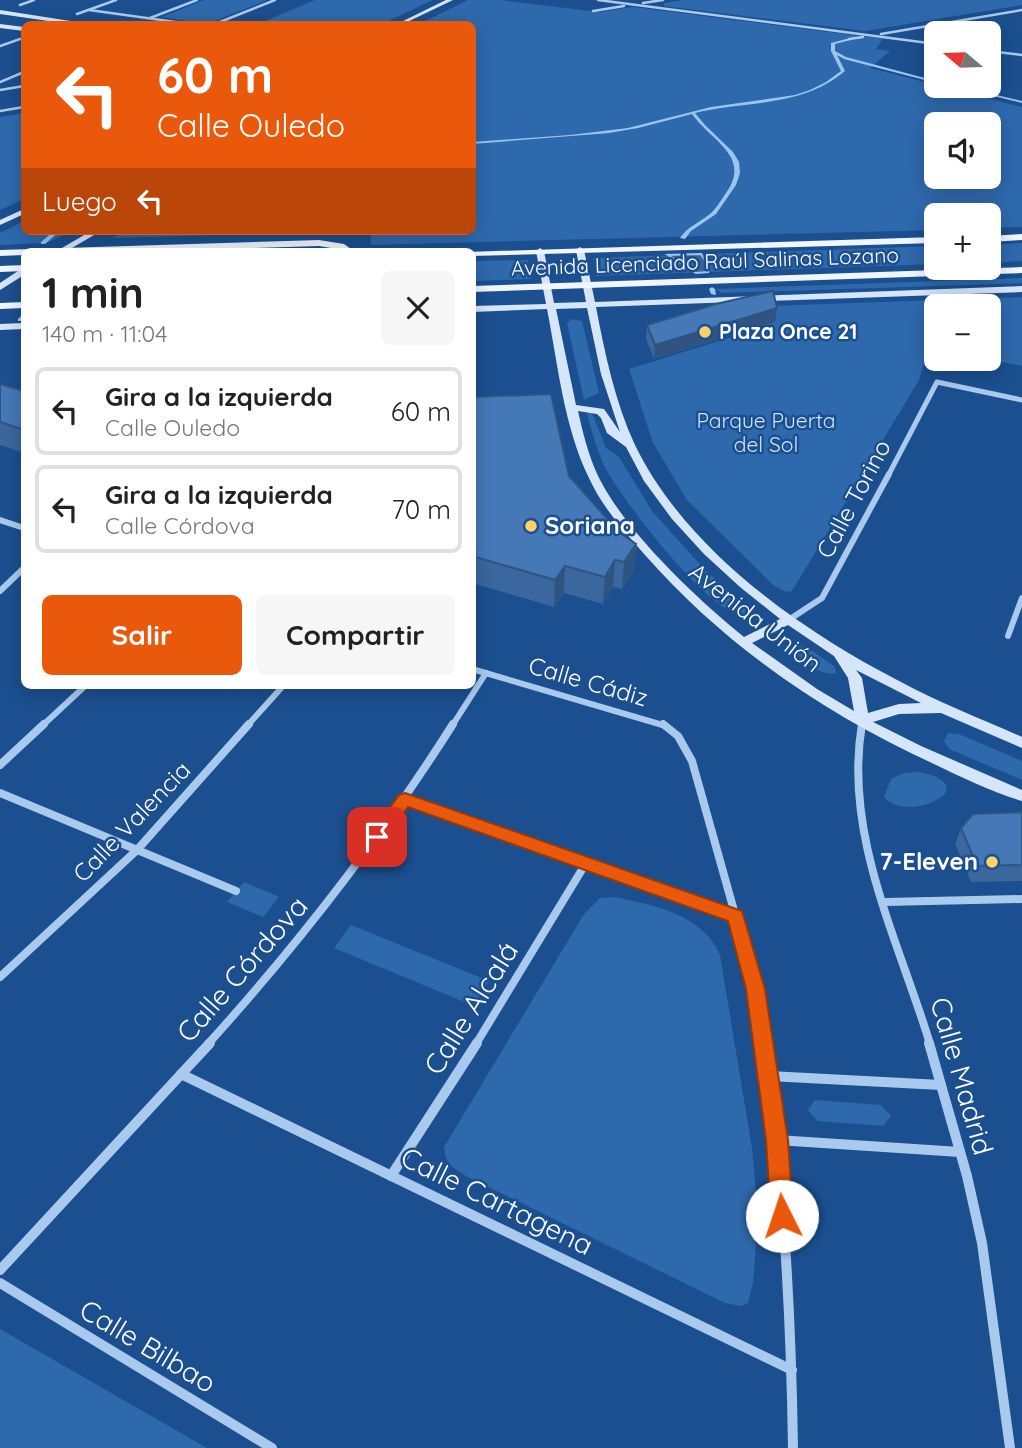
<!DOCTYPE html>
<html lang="es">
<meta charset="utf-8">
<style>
:root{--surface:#fff;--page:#f6f6f6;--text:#222;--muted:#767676;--line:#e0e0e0;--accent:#ea580c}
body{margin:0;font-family:Quicksand,sans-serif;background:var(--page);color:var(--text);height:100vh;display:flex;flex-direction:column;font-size:26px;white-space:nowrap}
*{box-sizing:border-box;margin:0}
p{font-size:23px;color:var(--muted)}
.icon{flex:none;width:38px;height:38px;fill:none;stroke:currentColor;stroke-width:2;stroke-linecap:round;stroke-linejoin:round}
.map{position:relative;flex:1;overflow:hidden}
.details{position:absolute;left:21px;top:248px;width:455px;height:441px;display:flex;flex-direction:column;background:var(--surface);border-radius:10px;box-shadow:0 4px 18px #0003}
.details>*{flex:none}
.banner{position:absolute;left:21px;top:21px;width:455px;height:214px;border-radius:10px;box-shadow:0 4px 18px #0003;background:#ea580c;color:#fff;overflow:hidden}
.needle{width:46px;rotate:289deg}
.controls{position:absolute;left:924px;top:21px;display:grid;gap:14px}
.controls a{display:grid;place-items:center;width:77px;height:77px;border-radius:10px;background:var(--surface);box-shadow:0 4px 18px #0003;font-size:35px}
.pin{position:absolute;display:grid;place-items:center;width:60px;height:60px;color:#fff;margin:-30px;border-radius:14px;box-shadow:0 4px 10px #0006}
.me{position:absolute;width:77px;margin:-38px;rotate:356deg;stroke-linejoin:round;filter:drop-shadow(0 0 5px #0008)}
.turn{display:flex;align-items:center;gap:24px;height:147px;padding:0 21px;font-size:32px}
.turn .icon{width:91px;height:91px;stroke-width:2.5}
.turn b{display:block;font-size:49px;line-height:60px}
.then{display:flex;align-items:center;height:66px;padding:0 21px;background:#0003;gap:14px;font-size:26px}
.round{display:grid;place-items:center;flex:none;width:74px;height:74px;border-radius:10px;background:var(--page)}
.summary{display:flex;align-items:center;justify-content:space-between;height:119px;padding:0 21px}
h1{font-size:42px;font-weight:800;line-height:52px}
.cta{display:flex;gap:14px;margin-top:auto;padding:14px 21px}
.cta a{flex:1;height:80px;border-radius:10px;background:var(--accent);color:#fff;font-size:28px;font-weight:800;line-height:80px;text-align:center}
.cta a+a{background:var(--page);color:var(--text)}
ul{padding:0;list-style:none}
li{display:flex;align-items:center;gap:21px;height:88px;margin:0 14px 10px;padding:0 7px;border:4px solid var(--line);border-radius:10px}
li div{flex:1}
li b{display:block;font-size:26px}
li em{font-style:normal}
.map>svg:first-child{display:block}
.green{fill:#2e69ad;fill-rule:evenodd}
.water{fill:#3c6290;stroke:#9cc4f0;stroke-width:2}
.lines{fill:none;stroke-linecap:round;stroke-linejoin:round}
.stream{fill:#9cc4f0;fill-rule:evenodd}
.street-far4{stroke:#a9c9ee;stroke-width:2.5}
.street-far3{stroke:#a9c9ee;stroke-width:5}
.street-far2{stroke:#a9c9ee;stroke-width:6}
.street-far1{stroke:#a9c9ee;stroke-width:8}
.street{stroke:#a9c9ee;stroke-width:10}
.secondary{fill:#d6e6fa;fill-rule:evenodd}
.primary{fill:#f0f6ff;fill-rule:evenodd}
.wall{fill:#3a679d}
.shaded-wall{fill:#305480}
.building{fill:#4478b7;stroke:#305480;stroke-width:2}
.route{fill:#ea580c;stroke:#983908;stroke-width:2}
.poi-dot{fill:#ffd166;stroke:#1b4f8f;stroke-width:2.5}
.labels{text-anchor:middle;stroke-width:5;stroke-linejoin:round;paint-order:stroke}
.far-street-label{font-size:21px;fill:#fff;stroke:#1b4f8f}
.far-poi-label{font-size:21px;font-weight:bold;fill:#fff;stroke:#1b4f8f;text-anchor:start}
.far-park-label{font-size:21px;fill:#cfe3fa;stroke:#1b4f8f}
.street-label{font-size:24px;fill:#fff;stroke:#1b4f8f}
.poi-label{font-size:24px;font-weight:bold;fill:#fff;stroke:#1b4f8f;text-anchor:start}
.near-street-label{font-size:28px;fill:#fff;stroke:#1b4f8f}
</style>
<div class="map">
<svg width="1022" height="1448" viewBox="0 0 1022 1448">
<rect width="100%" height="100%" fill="#1b4f8f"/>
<!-- green -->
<g class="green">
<polygon points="204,0 267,0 207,24 162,17"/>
<polygon points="315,0 433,0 382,24 258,24"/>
<path d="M468,0h31l100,12 34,-5 250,32 -7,10 14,2 -20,17 152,39v120l-33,1v-13h-53v15l-565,15 -1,-14h102v-207h-53zM936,124h53v53h-53z"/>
<polygon points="683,0 1022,0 1022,5 865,31 664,6 664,3"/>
<polygon points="24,113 24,199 0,210 0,117"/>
<polygon points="24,221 24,231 73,231 47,243 0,245 0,233"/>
<polygon points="126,231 343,231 113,238"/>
<polygon points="1022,243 1022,261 989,263 989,245"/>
<polygon points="936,246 936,264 596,276 593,258"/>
<polygon points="528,260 531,279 473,281 473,261"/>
<polygon points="1022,278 1022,283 722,293 716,289"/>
<polygon points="1022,297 1022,366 986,359 989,359 989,306 936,306 936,349 929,347 919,380 792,591 786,592 773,585 687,500 653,443 629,369 767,326 764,319 738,307"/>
<polygon points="572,319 582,321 599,393 584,400 567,323"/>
<path d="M587,413h5l14,35 13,9 33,54 53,59 43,37 2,3 -3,5c-32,8 -126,-117 -141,-146 -9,-17 -14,-37 -19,-56z"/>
<path d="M800,646l7,1 28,20 1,6c-13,4 -37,-13 -42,-24z"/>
<polygon points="948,733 959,734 1022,761 1022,780 949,749 944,741"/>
<path d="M918,772c11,2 22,4 29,14l-2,8c-15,14 -47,19 -61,3l7,-18 13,-6z"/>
<polygon points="244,882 279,897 263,917 227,902"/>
<path d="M615,897c39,8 89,18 105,58l32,193 6,67 -5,68 -5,20 -7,3 -16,-3 -257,-126c-14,-8 -23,-13 -24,-30l140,-233 16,-16z"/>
<polygon points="351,925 489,981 474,1006 334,948"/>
<polygon points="815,1100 881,1105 891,1116 883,1126 817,1121 808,1110"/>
<polygon points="0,1329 200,1444 207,1448 0,1448"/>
</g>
<!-- water -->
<polygon class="water" points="701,254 707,264 708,272 696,273 668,255"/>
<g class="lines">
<!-- stream -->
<g class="stream">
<path d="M850,38l1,2 -16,4v7l11,6 90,24v2l-92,-24 -7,-4 8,16c-44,37 -97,29 -150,42l10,12 28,27 6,10 1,11 -4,12 -20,29 -25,17 -6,8 -5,-1c8,-12 19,-15 30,-24 6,-5 11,-14 16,-21 26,-37 -15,-52 -34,-79l-54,14 -29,5 -137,11v-2l98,-7 58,-7 83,-21 84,-12 15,-5 16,-8 15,-11 -10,-20v-8z"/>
<polygon points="952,86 958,86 1022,101 1022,103"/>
<polygon points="54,231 60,231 45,244 41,244 41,242"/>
<polygon points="712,287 715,289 716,295 711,294 709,289"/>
<polygon points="24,313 24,318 22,321 18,321 18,319"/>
</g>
<!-- street-far4 -->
<g class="street-far4">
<polyline points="598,0 936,44"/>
<polyline points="643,3 663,0"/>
<polyline points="20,5 34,0"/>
<polyline points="89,10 190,24"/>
<polyline points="593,11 624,6"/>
<polyline points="77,14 116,0"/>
<polyline points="150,18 197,0"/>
<polyline points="215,24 275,0"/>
<polyline points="881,34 1022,10"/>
<polyline points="849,39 863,37"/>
<polyline points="0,46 20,39"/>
<polyline points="989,51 1022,55"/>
<polyline points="0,82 24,72"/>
<polyline points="0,90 24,86"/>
<polyline points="0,111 24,107"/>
</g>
<!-- street-far3 -->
<polyline class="street-far3" points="888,476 937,382 1022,400"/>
<!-- street-far2 -->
<g class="street-far2">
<polyline points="0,520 24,528"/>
<polyline points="0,591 24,568"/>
<polyline points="790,619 822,598 889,474"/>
<polyline points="1008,636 1022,598"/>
<polyline points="472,669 666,726"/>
<polyline points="42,726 85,686"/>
<polyline points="247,726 283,686"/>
<polyline points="452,726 486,673"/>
<polyline points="862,726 863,721"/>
</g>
<!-- street-far1 -->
<g class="street-far1">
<polyline points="663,724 678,736 692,761 756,989 764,1044"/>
<path d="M862,724c-19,111 37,217 68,320"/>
<polyline points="0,765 44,724"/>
<polyline points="0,793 236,891"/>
<polyline points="405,800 736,916"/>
<polyline points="885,902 1022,899"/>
<polyline points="0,977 137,850 249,724"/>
<path d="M208,1044c92,-102 171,-203 245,-320"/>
<polyline points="476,1044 586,863"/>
</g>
<!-- street -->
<g class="street">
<path d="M764,1043c20,133 27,270 29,405"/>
<polyline points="929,1043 967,1176 982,1243 1010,1448"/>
<polyline points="181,1074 792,1370"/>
<polyline points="769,1076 941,1085"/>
<polyline points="777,1140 960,1152"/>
<polyline points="391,1176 477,1043"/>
<polyline points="0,1270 210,1043"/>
<polyline points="0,1283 272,1448"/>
</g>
<!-- secondary -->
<g class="secondary">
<polygon points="446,0 453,0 403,24 397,24"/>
<polygon points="0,10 77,22 80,24 69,24 0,14"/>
<polygon points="0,24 24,27 24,31 0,28"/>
<polygon points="24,209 24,214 0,225 0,220"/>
<polygon points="91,231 101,231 65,252 55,252"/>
<path d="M580,247l4,3 11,52 427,-16v6l-426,15c9,47 19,95 39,138 51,105 165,185 266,237 39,21 81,37 121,55v11l-81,-35 -42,1 -26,8 48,24 101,44v11c-30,-9 -59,-23 -88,-37 -109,-50 -209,-118 -289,-209 -21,-24 -43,-48 -56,-77 -25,-51 -31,-113 -42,-169l-75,3v-6l74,-2 -10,-53 4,-3 4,3 10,52 32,-1 -10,-52zM587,308l14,66 19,58 -16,-23 -28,-4 -20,-96zM578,411l19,3 4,4 6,15 19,14 18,34 28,38 32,35 36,33 40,32 -36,18c-48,-39 -117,-104 -145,-159 -10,-21 -16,-44 -21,-67zM788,625l46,31 14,22 6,33 -37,-22 -65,-46zM856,670l65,33 -22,1 -31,9 -6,-35z"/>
<polygon points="21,269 24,269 24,275 0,290 0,283"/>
<polygon points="24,323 24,329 0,330 0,324"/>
</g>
<!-- primary -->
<g class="primary">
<polygon points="1022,234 1022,240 989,242 989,236"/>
<polygon points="936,237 936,243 472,256 472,252 467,252"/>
<polygon points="319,240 344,244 355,252 319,246 132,252 24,252 24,255 0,256 0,250"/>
<polygon points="24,265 24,271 0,272 0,266"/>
<polygon points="1022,267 1022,273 472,292 472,286"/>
<polygon points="24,302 24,308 0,309 0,303"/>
</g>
</g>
<!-- wall -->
<g class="wall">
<polygon points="775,322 654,359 646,339 647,325"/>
<polygon points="0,384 24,391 24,453 0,445"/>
<polygon points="472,397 569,476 619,532 636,544 634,571 622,589 613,587 603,604 564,593 554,607 472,583"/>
<polygon points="1022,812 1022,881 971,882 955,844 961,828"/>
</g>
<!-- shaded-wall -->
<g class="shaded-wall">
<polygon points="777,308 775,322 654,359 655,345"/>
<polygon points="636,544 634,571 622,589 624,562"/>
<polygon points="615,560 613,587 603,604 605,577"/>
<polygon points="565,566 564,593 554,607 555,580"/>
</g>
<!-- building -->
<g class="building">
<polygon points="773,291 777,308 655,345 647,325 716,304"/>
<polygon points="0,384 24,391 24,430 0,422"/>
<polygon points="551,394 569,476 619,532 636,544 624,562 615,560 605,577 565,566 555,580 472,556 472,397"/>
<polygon points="1022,812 1022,865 977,866 961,828 973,814"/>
</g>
<!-- route -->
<polygon class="route" points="405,793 742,911 765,989 788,1140 793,1216 790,1224 782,1227 774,1224 771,1216 766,1140 746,989 728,921 408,807 383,842 371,842 368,837 371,833 399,795"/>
<!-- markers -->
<g class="poi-dot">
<circle cx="705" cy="332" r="7"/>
<circle cx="531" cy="526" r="7"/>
<circle cx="992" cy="862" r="7"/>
</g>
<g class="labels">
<!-- far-street labels -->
<g class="far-street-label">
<text transform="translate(705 262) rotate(-2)" y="7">Avenida Licenciado Raúl Salinas Lozano</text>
</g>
<!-- far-poi labels -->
<g class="far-poi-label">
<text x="719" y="339">Plaza Once 21</text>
</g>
<!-- far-park labels -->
<g class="far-park-label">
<text x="766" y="428">Parque Puerta<tspan x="766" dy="24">del Sol</tspan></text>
</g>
<!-- street labels -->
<g class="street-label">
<text transform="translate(854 499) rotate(-62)" y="8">Calle Torino</text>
<text transform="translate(755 618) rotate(38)" y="8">Avenida Unión</text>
<text transform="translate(588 682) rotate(16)" y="8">Calle Cádiz</text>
<text transform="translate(132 822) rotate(-46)" y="8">Calle Valencia</text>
</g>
<!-- poi labels -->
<g class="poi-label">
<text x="545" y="534">Soriana</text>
<text x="978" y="870" text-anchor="end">7-Eleven</text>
</g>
<!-- near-street labels -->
<g class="near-street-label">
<text transform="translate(242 969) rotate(-49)" y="10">Calle Córdova</text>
<text transform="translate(471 1008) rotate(-58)" y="10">Calle Alcalá</text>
<text transform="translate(962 1076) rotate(74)" y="10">Calle Madrid</text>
<text transform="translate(497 1201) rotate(26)" y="10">Calle Cartagena</text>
<text transform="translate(148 1346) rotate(31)" y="10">Calle Bilbao</text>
</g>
</g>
</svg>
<div class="controls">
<a><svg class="needle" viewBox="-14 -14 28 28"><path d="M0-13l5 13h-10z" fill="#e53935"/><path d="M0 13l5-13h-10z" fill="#767676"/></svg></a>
<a><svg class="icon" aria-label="sound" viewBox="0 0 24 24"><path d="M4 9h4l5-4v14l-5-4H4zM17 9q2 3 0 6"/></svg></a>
<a>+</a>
<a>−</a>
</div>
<div class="pin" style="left:377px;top:837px;background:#d93025"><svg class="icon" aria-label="arrive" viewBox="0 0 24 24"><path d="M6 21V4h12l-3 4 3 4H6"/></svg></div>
<svg class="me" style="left:782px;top:1216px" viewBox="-20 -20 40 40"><circle r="19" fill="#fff"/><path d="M0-13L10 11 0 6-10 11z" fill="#ea580c"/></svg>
<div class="banner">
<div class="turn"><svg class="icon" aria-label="left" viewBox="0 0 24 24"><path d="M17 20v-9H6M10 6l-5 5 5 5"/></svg><div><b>60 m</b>Calle Ouledo</div></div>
<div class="then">Luego<svg class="icon" aria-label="left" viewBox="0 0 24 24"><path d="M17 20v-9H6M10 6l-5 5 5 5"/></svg></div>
</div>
<section class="details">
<div class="summary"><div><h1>1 min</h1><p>140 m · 11:04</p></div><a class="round"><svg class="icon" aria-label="close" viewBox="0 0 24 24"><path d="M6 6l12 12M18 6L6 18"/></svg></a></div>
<ul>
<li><svg class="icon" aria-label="left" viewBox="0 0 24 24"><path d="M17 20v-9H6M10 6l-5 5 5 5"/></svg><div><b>Gira a la izquierda</b><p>Calle Ouledo</p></div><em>60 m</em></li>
<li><svg class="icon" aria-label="left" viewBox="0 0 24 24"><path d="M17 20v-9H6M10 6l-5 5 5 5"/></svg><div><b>Gira a la izquierda</b><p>Calle Córdova</p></div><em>70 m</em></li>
</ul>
<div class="cta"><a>Salir</a><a>Compartir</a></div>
</section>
</div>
